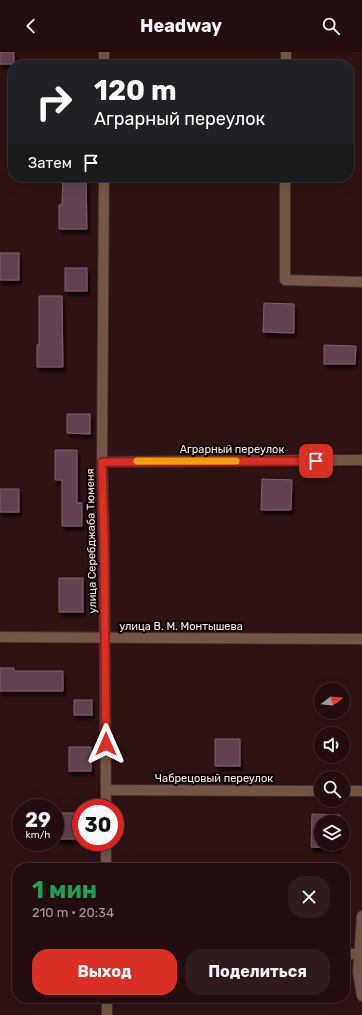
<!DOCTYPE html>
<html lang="ru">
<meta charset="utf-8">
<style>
:root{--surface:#220e0e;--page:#2e1c1c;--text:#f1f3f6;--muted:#a29c9e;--line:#3f2e2e;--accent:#d93025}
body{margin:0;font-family:Rubik,sans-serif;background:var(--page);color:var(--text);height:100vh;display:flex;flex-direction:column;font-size:15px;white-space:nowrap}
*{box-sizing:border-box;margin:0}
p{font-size:13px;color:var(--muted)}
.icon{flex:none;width:22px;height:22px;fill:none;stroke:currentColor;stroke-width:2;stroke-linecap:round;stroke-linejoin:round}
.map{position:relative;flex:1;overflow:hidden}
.sheet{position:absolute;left:12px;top:811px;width:338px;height:140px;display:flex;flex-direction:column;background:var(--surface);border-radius:16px;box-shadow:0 4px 16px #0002,0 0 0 1px var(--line)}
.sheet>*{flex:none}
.banner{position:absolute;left:8px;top:8px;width:346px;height:122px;border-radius:16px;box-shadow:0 4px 16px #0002,0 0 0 1px var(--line);background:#202124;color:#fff;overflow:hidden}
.needle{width:26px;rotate:74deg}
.buttons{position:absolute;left:314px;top:631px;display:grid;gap:8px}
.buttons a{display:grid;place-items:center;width:36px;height:36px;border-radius:50%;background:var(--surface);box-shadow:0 4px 16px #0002,0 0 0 1px var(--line);font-size:20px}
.speed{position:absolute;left:12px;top:747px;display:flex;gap:8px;font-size:20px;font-weight:700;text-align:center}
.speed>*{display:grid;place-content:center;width:52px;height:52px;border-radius:50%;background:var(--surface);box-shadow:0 4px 16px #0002,0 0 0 1px var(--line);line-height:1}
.speed small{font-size:10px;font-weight:400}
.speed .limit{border:6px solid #d22;background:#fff;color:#111}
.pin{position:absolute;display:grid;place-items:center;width:34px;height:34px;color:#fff;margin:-17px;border-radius:8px;box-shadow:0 2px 6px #0006}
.me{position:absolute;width:44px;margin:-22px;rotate:0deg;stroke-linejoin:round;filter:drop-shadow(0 0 3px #0008)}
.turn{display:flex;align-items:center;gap:14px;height:84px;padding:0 20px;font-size:18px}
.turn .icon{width:52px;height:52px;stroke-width:2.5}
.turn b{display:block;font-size:28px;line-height:34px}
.then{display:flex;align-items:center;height:38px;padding:0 20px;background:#0003;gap:8px;font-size:15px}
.round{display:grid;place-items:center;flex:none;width:42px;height:42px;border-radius:16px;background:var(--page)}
.overview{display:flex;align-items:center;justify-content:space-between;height:68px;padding:0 20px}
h1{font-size:24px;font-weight:700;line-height:30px;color:#1e9e55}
.action{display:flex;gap:8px;margin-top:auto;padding:8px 20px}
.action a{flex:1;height:46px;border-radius:16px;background:var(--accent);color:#fff;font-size:16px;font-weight:700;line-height:46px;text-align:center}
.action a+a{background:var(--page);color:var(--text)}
header{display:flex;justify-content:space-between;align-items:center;height:52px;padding:0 20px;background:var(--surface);font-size:18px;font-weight:700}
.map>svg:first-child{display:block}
.building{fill:#604351;stroke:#7f606f;filter:url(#shadow)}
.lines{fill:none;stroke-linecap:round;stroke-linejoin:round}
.street-casing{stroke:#472d2d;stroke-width:12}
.street{stroke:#735746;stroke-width:10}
.route-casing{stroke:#8d1f18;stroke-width:10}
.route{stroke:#d93025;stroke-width:7}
.slow{stroke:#f59e0b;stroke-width:7}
.labels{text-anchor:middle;stroke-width:4;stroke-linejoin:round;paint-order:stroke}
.street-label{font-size:11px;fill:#fdedec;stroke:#0e0404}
</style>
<header><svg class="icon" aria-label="back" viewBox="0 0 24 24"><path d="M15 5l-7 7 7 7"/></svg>Headway<svg class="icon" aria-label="search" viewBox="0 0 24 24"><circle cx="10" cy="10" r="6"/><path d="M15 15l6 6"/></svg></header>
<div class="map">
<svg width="362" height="963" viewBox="0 0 362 963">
<defs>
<filter id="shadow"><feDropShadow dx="2.5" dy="4.5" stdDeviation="1" flood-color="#0009"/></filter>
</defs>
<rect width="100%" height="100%" fill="#2e1313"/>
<!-- building -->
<g class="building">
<rect x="0" y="0" width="14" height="12"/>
<polygon points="63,125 86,125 87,177 59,177 59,153 62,153"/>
<rect x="0" y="201" width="19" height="27"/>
<rect x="65" y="216" width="22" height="23"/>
<polygon points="39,244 62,244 63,315 37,315 37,293 39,293"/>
<polygon points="264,251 294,252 294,281 263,280"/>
<polygon points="324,293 356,294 355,312 324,312"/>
<polygon points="67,362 90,362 90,382 67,381"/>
<polygon points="55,398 77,398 77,451 82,451 82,474 62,474 62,428 55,428"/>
<polygon points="262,427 292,428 291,458 261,458"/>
<rect x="0" y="437" width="19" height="23"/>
<rect x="59" y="526" width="24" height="34"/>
<polygon points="0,616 14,616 14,619 63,619 63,639 0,639"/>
<rect x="74" y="648" width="18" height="15"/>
<rect x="215" y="687" width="25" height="27"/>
<rect x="69" y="695" width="22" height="24"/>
<rect x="55" y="761" width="26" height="26"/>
<polygon points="312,762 340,763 340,770 321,770 321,792 339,792 339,796 311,795"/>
</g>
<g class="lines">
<!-- street casing -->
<g class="street-casing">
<g id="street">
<polyline points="104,0 104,13"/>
<polyline points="286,13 286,0"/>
<polyline points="104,125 102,410 104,487 106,756"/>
<polyline points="285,125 285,228 362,230"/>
<polyline points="102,410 362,408"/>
<polyline points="0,585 362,587"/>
<polyline points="106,738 321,739"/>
<polyline points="343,739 362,739"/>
<polyline points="106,790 106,816"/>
<polyline points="362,864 358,920 362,944"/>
<polyline points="345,902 359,902"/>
<polyline points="107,946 107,963"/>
</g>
</g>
<!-- street -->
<use href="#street" class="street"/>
</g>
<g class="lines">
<!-- route casing -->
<g class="route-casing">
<polyline id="route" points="106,692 104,488 102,410 316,409"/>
</g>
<!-- route -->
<use href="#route" class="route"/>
<!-- slow -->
<polyline class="slow" points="137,409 236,409"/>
</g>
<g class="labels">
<!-- street labels -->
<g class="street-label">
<text x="232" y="401">Аграрный переулок</text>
<text transform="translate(91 489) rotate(-91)" y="4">улица Серебджаба Тюменя</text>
<text x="181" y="578">улица В. М. Монтышева</text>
<text x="214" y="730">Чабрецовый переулок</text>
</g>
</g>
</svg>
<div class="buttons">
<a><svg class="needle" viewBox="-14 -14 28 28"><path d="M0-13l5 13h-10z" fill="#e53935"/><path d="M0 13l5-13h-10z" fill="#a29c9e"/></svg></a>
<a><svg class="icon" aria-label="sound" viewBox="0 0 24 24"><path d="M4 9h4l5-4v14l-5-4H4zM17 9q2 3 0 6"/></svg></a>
<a><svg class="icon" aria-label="search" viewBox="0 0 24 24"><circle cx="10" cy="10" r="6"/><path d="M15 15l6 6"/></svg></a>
<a><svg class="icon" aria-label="layers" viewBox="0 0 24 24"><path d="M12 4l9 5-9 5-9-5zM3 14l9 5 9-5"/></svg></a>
</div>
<div class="speed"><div>29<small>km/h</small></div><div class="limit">30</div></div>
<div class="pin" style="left:316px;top:409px;background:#d93025"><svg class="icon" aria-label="arrive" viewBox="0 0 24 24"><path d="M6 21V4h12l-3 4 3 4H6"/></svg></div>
<svg class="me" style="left:106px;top:692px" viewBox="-20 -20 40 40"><path d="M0-17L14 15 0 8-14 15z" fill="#d93025" stroke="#fff" stroke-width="4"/></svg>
<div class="banner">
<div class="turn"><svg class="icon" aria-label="right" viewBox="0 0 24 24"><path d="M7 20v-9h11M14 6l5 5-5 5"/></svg><div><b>120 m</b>Аграрный переулок</div></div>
<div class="then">Затем<svg class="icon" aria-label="arrive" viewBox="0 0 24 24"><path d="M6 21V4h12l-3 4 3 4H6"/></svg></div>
</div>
<section class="sheet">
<div class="overview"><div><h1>1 мин</h1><p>210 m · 20:34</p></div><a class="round"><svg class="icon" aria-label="close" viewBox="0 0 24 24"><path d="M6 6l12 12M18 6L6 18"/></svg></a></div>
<div class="action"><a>Выход</a><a>Поделиться</a></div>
</section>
</div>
